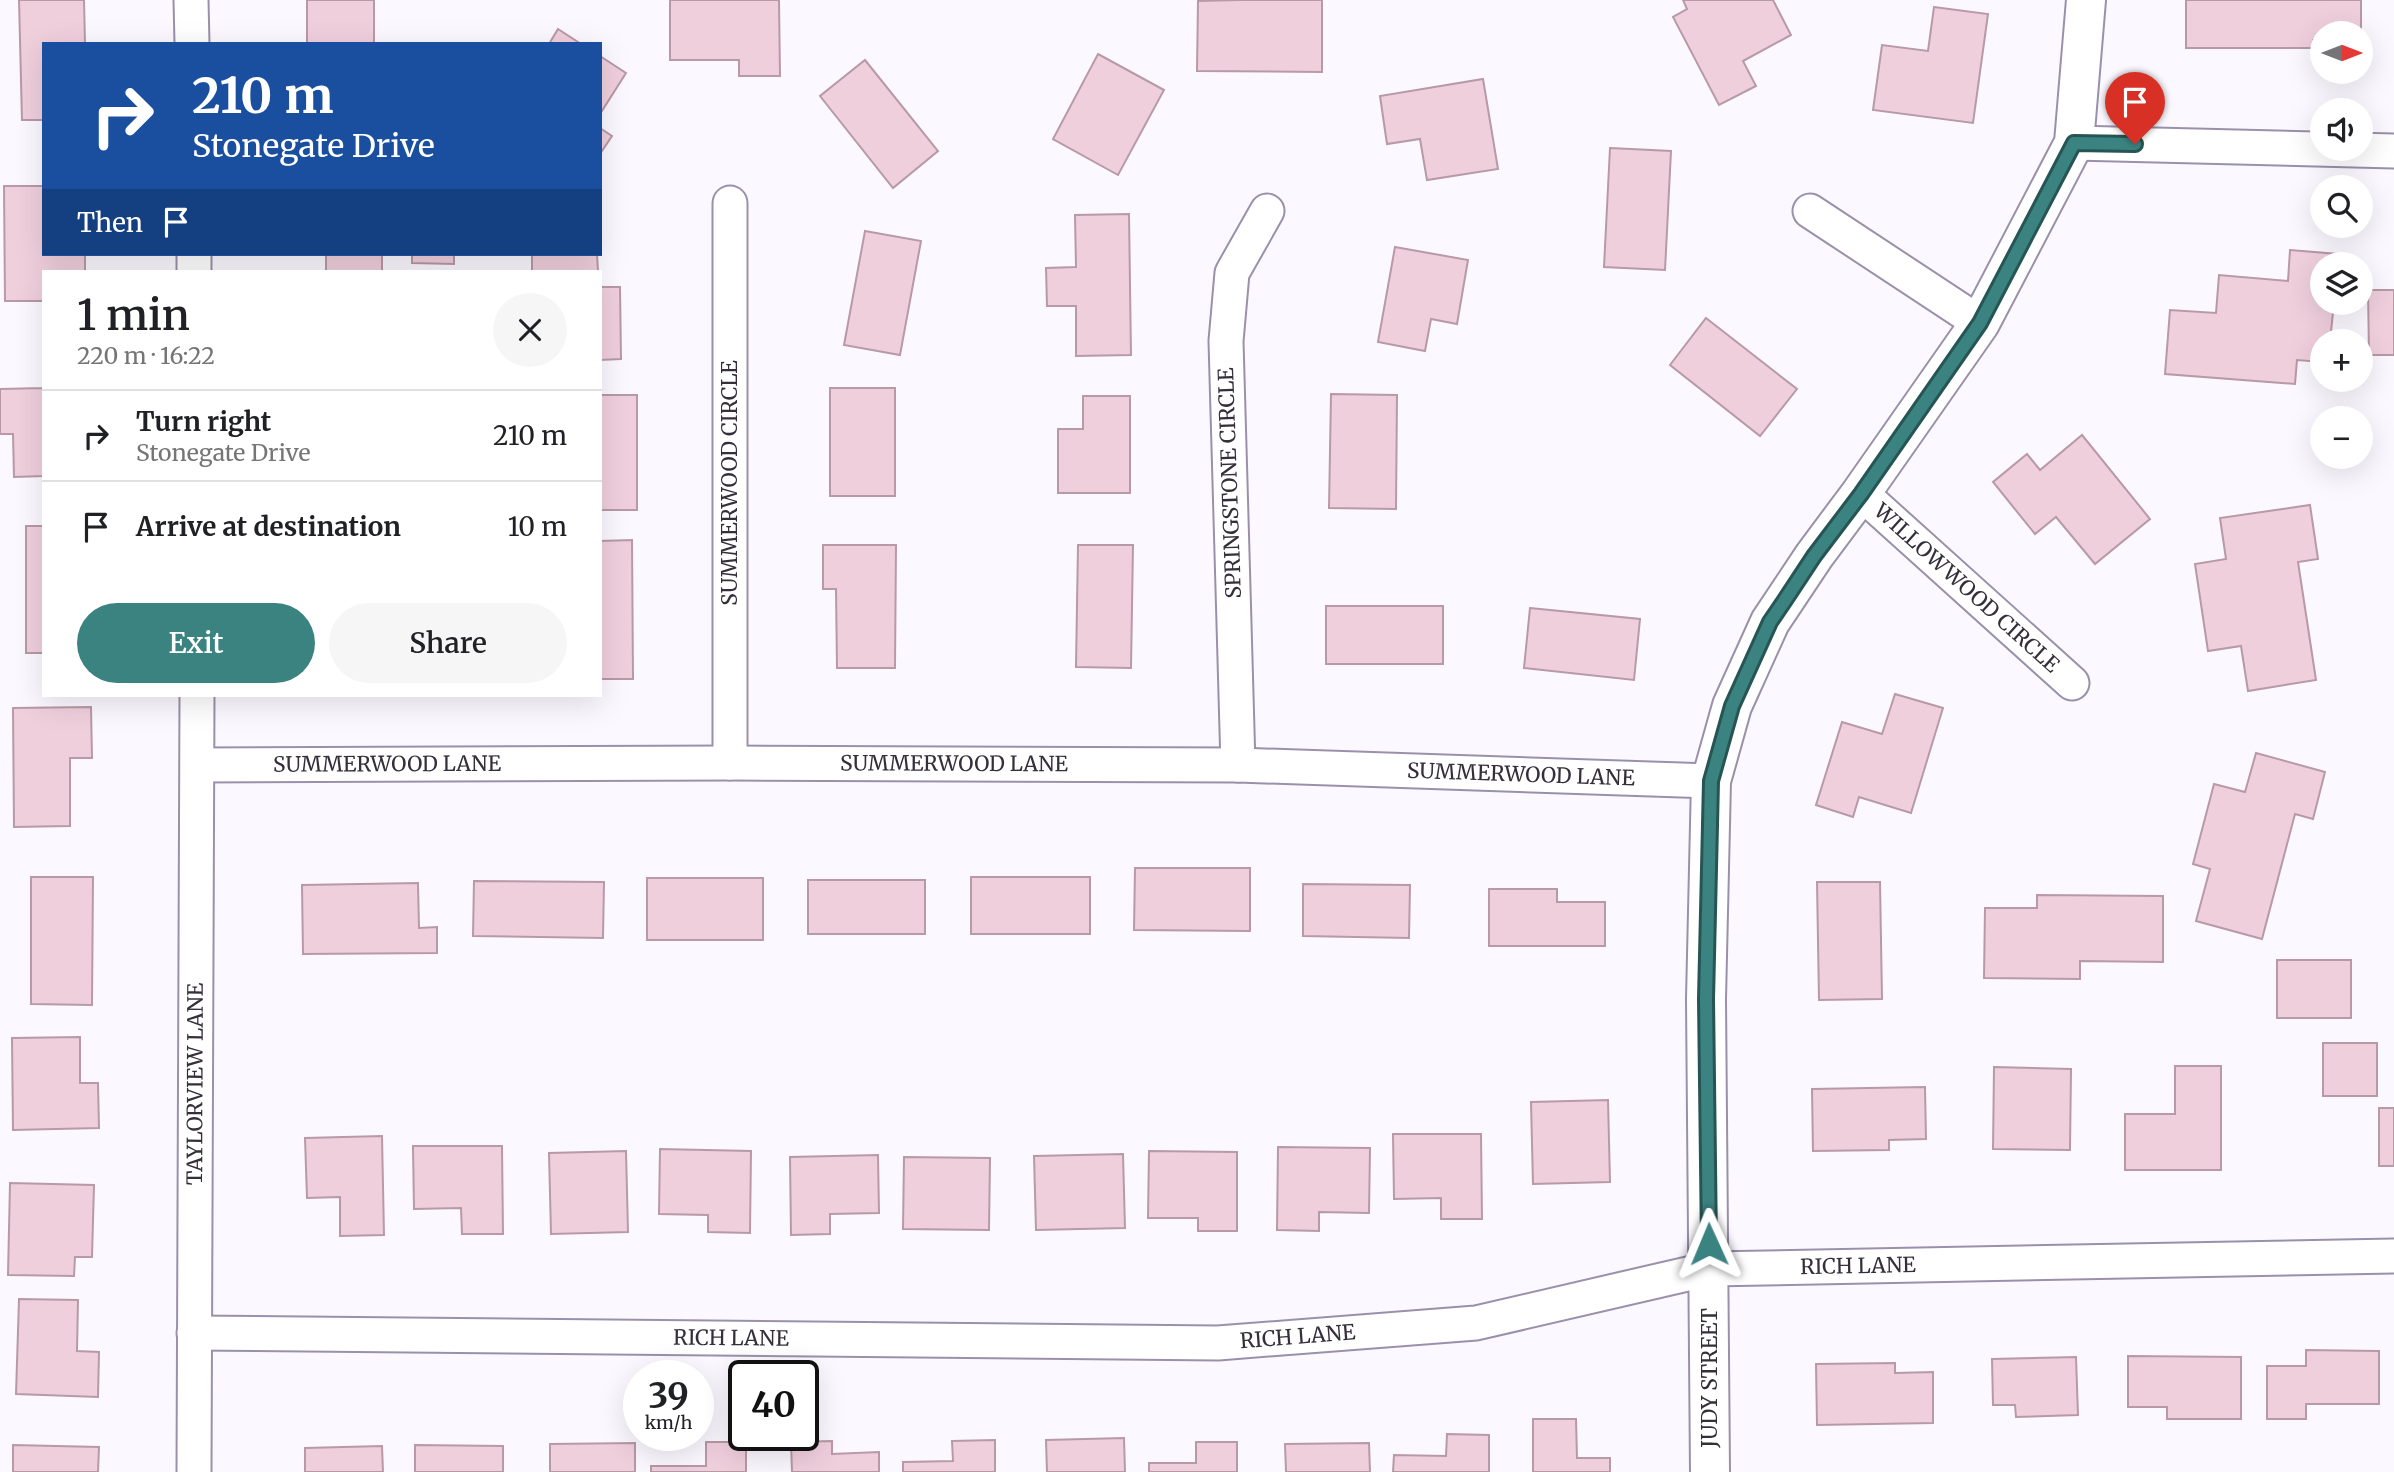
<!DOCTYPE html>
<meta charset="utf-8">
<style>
:root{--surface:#fff;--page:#f6f6f6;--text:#202124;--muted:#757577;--line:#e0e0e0;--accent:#3b8381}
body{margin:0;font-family:Merriweather,serif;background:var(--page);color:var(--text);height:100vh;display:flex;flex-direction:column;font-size:26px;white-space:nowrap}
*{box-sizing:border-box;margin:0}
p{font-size:23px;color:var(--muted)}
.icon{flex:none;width:38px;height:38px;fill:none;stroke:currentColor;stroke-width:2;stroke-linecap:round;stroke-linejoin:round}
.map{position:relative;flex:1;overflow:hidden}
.side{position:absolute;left:42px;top:270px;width:560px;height:427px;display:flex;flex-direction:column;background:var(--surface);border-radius:0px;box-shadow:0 7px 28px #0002}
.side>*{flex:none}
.hud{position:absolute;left:42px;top:42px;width:560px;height:214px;border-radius:0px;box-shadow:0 7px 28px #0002;background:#1a4fa0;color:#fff;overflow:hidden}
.needle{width:46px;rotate:90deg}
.buttons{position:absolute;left:2310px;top:21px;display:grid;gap:14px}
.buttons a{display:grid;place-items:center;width:63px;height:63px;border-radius:50%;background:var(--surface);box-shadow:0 7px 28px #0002;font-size:35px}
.speed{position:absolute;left:623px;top:1360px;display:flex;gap:14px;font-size:35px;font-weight:700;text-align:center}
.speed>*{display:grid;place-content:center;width:91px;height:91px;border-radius:50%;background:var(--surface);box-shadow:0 7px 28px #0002;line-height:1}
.speed small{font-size:18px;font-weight:400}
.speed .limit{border:4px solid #111;border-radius:10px;background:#fff;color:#111}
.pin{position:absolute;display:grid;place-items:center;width:60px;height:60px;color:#fff;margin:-72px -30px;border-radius:50% 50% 50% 0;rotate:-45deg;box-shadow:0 0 7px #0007}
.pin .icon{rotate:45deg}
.me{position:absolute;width:77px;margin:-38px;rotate:359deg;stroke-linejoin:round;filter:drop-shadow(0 0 5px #0008)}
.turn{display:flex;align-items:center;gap:24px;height:147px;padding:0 35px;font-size:32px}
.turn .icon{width:91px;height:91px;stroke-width:2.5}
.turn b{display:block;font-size:49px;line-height:60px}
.then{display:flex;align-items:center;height:66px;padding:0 35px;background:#0003;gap:14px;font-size:26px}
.round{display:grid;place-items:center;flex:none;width:74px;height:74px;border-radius:37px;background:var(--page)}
.head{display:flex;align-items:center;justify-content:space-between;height:119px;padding:0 35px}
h1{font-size:42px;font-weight:600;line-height:52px}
.button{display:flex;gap:14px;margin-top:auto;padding:14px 35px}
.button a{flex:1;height:80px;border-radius:42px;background:var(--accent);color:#fff;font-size:28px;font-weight:600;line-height:80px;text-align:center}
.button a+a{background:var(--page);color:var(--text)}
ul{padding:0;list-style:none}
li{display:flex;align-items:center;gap:21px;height:91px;padding:0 35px;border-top:2px solid var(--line)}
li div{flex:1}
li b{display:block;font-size:26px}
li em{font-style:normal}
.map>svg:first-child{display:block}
.building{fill:#f0cfdd;stroke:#b899a6;stroke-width:2}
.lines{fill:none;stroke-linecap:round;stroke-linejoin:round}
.minor-casing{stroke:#9b90ab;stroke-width:37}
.tertiary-casing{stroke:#9b90ab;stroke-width:42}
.minor{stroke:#fff;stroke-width:33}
.tertiary{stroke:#fff;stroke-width:38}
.route-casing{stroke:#265554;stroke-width:18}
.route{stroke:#3b8381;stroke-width:12}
.labels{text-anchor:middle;stroke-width:5;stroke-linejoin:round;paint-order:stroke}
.street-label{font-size:21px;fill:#342f3b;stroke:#fff}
</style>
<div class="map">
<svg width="2394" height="1472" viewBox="0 0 2394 1472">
<rect width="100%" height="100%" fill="#fbf9ff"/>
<!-- building -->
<g class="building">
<polygon points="19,0 84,0 85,44 44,44 44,120 22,120"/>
<rect x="307" y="0" width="67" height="44"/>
<polygon points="670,0 779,0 780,76 739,76 739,60 670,60"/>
<polygon points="1240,0 1322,0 1322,72 1197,71 1198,1"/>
<polygon points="1683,0 1773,0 1791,35 1743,61 1756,86 1719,105 1673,17 1687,9"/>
<polygon points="2186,0 2361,0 2361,40 2361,33 2322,33 2322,40 2313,40 2313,48 2186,48"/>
<polygon points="1934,7 1988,14 1973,123 1873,110 1882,45 1928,51"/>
<polygon points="558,29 581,44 549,44"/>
<polygon points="1098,54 1164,90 1118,175 1053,139"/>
<polygon points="600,56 626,73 600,114"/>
<polygon points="865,60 938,151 893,188 820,96"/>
<polygon points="1483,79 1498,169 1427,180 1420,139 1387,144 1380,96"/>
<polygon points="600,128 612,136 600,154"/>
<polygon points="1610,148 1671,151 1665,270 1604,267"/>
<polygon points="4,186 44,186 44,254 85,254 85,271 44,271 44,301 5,301"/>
<polygon points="1129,214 1131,355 1076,356 1076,306 1047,306 1046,268 1076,267 1075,215"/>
<polygon points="865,231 921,241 900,355 844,345"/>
<polygon points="1395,247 1468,260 1457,324 1431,319 1425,351 1378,342"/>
<polygon points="2290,250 2338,254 2337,264 2322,264 2322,303 2334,303 2330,341 2322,341 2322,362 2297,360 2295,384 2165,374 2170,310 2216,313 2219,275 2288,281"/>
<rect x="326" y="254" width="56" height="17"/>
<polygon points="412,254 454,254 454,264 412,263"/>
<polygon points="532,254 597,254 598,271 532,271"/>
<polygon points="600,287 620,287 621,359 600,360"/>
<polygon points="2368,290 2394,290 2394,355 2369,355"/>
<polygon points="1706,318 1797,389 1760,436 1670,365"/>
<polygon points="43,361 44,361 44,476 14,477 13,434 0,434 0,389 43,388"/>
<rect x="830" y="388" width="65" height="108"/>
<polygon points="1331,394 1397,395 1396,509 1329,508"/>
<rect x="600" y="395" width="37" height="115"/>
<polygon points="1083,396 1130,396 1130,493 1058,493 1058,429 1083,429"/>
<polygon points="2082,435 2150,519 2095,564 2056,517 2035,534 1993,482 2027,454 2040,470"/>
<polygon points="2310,505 2318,559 2298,562 2316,680 2248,691 2241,646 2208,651 2195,564 2226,559 2220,518"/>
<rect x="26" y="526" width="18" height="127"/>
<polygon points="632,540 633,679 600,679 600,541"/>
<polygon points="823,545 896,545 895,668 837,668 836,589 823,589"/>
<polygon points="1078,545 1133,545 1131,668 1076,667"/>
<rect x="1326" y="606" width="117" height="58"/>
<polygon points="1530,608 1640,619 1634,680 1524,668"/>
<polygon points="1895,694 1943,708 1911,813 1859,797 1853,817 1816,805 1842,722 1882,734"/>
<polygon points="91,707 92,758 70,758 70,826 14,827 13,708"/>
<polygon points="2256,753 2325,772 2313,819 2295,814 2262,939 2196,921 2210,869 2193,864 2214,784 2245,792"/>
<polygon points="1135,868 1250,868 1250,931 1134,930"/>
<polygon points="31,877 93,877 92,1005 31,1004"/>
<rect x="971" y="877" width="119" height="57"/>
<rect x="647" y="878" width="116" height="62"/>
<rect x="808" y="880" width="117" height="54"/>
<polygon points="474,881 604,882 603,938 473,936"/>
<polygon points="1817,882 1880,882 1882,999 1819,1000"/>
<polygon points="418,883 419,928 437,927 437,953 303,954 302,885"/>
<polygon points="1303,884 1410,885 1409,938 1303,936"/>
<polygon points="1489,889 1557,889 1557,902 1605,902 1605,946 1489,946"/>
<polygon points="2037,895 2163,896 2163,962 2080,961 2080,979 1984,978 1985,908 2037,908"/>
<rect x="2277" y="960" width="74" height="58"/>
<polygon points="80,1037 80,1083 98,1083 99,1128 13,1130 12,1038"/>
<rect x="2323" y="1043" width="54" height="53"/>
<polygon points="2175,1066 2221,1066 2221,1170 2125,1170 2125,1114 2175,1114"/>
<polygon points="1994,1067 2071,1069 2070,1150 1993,1149"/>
<polygon points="1925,1087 1926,1139 1889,1140 1889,1150 1813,1151 1812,1089"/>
<polygon points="1608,1100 1610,1182 1533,1184 1531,1102"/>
<rect x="2379" y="1108" width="15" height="58"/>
<polygon points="1393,1134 1481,1134 1482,1219 1441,1219 1441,1198 1394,1199"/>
<polygon points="382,1136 384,1235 340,1236 340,1197 307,1198 305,1138"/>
<polygon points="413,1146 502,1146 503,1234 462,1234 461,1208 414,1209"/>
<polygon points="1278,1147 1370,1148 1369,1213 1319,1212 1319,1231 1277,1230"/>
<polygon points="660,1149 751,1151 750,1233 708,1232 708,1215 659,1214"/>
<polygon points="626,1151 628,1232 551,1234 549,1153"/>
<polygon points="1149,1151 1237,1152 1237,1231 1198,1231 1198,1218 1148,1218"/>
<polygon points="1123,1154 1125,1228 1036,1230 1034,1156"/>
<polygon points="878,1155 879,1213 830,1214 830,1234 791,1235 790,1157"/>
<polygon points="904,1157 990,1158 989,1230 903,1229"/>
<polygon points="10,1183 94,1185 92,1257 75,1257 74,1276 8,1275"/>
<polygon points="19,1299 78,1300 77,1351 99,1352 98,1397 16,1394"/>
<polygon points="2306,1350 2379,1351 2379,1404 2306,1404 2306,1419 2267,1419 2267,1366 2306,1366"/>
<polygon points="2128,1356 2241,1357 2241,1419 2167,1419 2167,1407 2128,1407"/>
<polygon points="2076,1357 2078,1415 2016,1417 2015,1405 1993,1405 1992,1359"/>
<polygon points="1895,1363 1895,1373 1933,1372 1933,1423 1817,1425 1816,1364"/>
<polygon points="1533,1419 1576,1419 1577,1458 1610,1458 1610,1472 1533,1472"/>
<polygon points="1447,1434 1489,1435 1489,1472 1393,1472 1394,1455 1446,1456"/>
<polygon points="1124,1438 1125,1472 1047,1472 1046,1440"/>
<polygon points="995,1440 995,1472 903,1472 903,1462 953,1461 952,1441"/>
<polygon points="832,1441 832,1454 879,1452 879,1472 792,1472 791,1442"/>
<polygon points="706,1442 746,1442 746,1472 651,1472 651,1466 706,1466"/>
<polygon points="1196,1442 1237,1442 1237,1472 1149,1472 1149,1463 1196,1463"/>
<polygon points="635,1443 635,1472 550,1472 550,1444"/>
<polygon points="1369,1443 1370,1472 1286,1472 1285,1444"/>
<polygon points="13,1445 99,1447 98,1472 13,1472"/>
<polygon points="415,1445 503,1446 503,1472 415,1472"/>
<polygon points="382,1446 383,1472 305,1472 305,1448"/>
</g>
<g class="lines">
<!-- minor casing -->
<g class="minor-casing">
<g id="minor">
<polyline points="191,0 192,44"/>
<polyline points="2074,143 2394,151"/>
<polyline points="1810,211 1980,323"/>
<polyline points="194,254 194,271"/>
<path id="s1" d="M1861,493l211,190"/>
<polyline points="730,763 730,203"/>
<path id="s2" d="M198,765l532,-2 508,2 473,16"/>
<polyline points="1238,765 1226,341 1232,273 1267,211"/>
<path id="s3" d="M194,1333l1024,10 258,-20 233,-54 685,-13"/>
<path id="s4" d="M194,1472l3,-777"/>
</g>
</g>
<!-- tertiary casing -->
<g class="tertiary-casing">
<polyline id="tertiary" points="1710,1472 1706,999 1711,781 1732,706 1770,622 1814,556 1861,493 1980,323 2074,143 2086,0"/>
</g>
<!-- minor -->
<use href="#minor" class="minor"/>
<!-- tertiary -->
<use href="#tertiary" class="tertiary"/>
</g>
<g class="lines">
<!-- route casing -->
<g class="route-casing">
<polyline id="route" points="1709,1244 1706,999 1711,781 1732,706 1770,622 1785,600 1814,556 1861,494 1980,323 2074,143 2135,144"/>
</g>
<!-- route -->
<use href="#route" class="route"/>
</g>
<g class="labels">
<!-- street labels -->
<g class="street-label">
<text transform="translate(730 483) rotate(-90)" y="7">SUMMERWOOD CIRCLE</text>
<text transform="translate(1230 483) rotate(-92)" y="7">SPRINGSTONE CIRCLE</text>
<text dy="7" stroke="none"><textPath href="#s1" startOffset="142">WILLOWWOOD CIRCLE</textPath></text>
<text dy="7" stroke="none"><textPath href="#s2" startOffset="189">SUMMERWOOD LANE</textPath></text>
<text dy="7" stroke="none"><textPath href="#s2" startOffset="756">SUMMERWOOD LANE</textPath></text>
<text dy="7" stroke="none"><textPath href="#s2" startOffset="1323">SUMMERWOOD LANE</textPath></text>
<text dy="7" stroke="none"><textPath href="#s4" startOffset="388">TAYLORVIEW LANE</textPath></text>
<text dy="7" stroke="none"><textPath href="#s3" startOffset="1671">RICH LANE</textPath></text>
<text dy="7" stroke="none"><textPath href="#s3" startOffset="1104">RICH LANE</textPath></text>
<text dy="7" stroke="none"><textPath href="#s3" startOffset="537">RICH LANE</textPath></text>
<text transform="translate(1710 1378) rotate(-90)" y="7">JUDY STREET</text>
</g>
</g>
</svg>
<div class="buttons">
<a><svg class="needle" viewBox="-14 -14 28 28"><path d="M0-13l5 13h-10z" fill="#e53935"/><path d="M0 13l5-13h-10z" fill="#757577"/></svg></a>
<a><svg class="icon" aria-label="sound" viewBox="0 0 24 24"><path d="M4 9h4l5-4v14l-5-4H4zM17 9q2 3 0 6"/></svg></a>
<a><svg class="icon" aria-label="search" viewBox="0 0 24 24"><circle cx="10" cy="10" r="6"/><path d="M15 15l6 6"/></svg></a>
<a><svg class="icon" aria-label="layers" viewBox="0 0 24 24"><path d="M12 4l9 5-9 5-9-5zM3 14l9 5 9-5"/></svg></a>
<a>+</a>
<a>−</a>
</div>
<div class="speed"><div>39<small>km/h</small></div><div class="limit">40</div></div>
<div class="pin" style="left:2135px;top:144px;background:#d93025"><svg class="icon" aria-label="arrive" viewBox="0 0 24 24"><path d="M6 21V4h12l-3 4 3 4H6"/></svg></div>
<svg class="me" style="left:1709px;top:1244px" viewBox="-20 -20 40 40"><path d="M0-17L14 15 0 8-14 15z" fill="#3b8381" stroke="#fff" stroke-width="4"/></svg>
<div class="hud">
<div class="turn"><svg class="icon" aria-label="right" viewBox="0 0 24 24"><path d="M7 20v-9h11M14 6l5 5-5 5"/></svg><div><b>210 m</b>Stonegate Drive</div></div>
<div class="then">Then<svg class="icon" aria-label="arrive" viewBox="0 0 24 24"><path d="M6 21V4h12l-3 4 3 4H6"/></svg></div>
</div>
<section class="side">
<div class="head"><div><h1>1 min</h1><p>220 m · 16:22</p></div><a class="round"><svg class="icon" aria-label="close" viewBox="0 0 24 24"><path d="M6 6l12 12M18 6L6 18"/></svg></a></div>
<ul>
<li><svg class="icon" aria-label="right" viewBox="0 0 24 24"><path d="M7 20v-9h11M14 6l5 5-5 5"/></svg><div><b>Turn right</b><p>Stonegate Drive</p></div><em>210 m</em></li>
<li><svg class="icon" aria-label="arrive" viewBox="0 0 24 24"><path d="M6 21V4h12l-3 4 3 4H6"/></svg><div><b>Arrive at destination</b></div><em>10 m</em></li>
</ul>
<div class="button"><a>Exit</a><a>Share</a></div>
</section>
</div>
